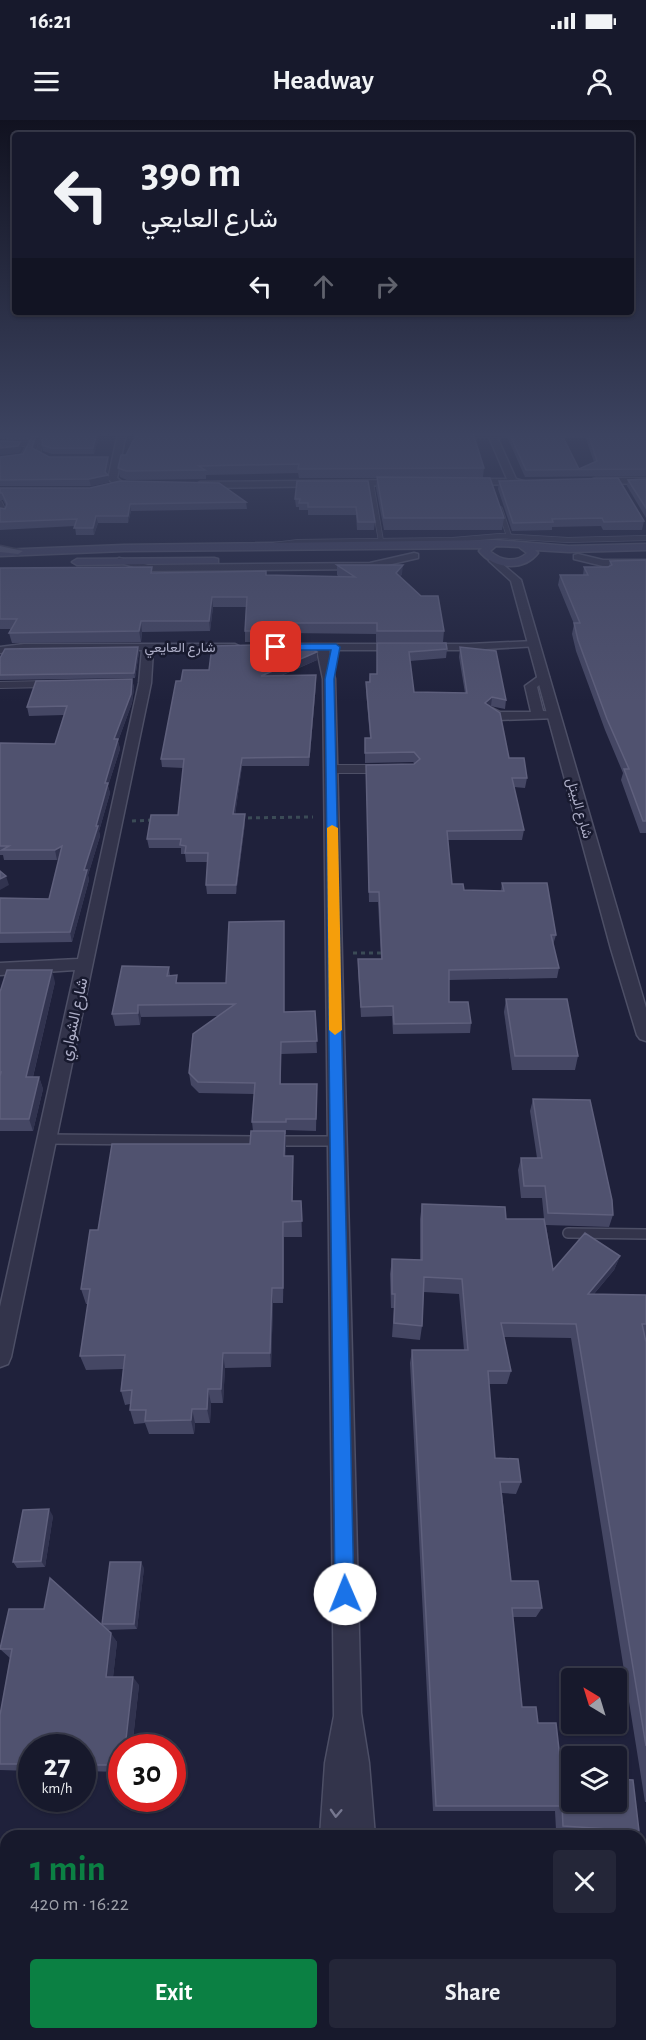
<!DOCTYPE html>
<meta charset="utf-8">
<style>
:root{--surface:#17192c;--page:#242638;--text:#f1f3f6;--muted:#9ea0a9;--line:#363848;--accent:#0b8043}
body{margin:0;font-family:"Alegreya Sans",Vazirmatn,sans-serif;background:var(--page);color:var(--text);height:100vh;display:flex;flex-direction:column;font-size:22px;white-space:nowrap}
*{box-sizing:border-box;margin:0}
p{font-size:20px;color:var(--muted)}
.icon{flex:none;width:33px;height:33px;fill:none;stroke:currentColor;stroke-width:2;stroke-linecap:round;stroke-linejoin:round}
.map{position:relative;flex:1;overflow:hidden}
.panel{position:absolute;left:0px;top:1710px;width:646px;height:210px;display:flex;flex-direction:column;background:var(--surface);border-radius:18px 18px 0 0;box-shadow:0 2px 4px #0004,0 0 0 2px var(--line)}
.panel>*{flex:none}
.guide{position:absolute;left:12px;top:12px;width:622px;height:183px;border-radius:6px;box-shadow:0 2px 4px #0004,0 0 0 2px var(--line);background:#17192c;color:var(--text);overflow:hidden}
.needle{width:39px;rotate:322deg}
.fabs{position:absolute;left:561px;top:1548px;display:grid;gap:12px}
.fabs a{display:grid;place-items:center;width:66px;height:66px;border-radius:6px;background:var(--surface);box-shadow:0 2px 4px #0004,0 0 0 2px var(--line);font-size:30px}
.speed{position:absolute;left:18px;top:1614px;display:flex;gap:12px;font-size:30px;font-weight:700;text-align:center}
.speed>*{display:grid;place-content:center;width:78px;height:78px;border-radius:50%;background:var(--surface);box-shadow:0 2px 4px #0004,0 0 0 2px var(--line);line-height:1}
.speed small{font-size:15px;font-weight:400}
.speed .limit{border:9px solid #d22;background:#fff;color:#111}
.pin{position:absolute;display:grid;place-items:center;width:51px;height:51px;color:#fff;margin:-26px;border-radius:12px;box-shadow:0 3px 9px #0006}
.me{position:absolute;width:66px;margin:-33px;rotate:359deg;stroke-linejoin:round;filter:drop-shadow(0 0 4px #0008)}
.turn{display:flex;align-items:center;gap:21px;height:126px;padding:0 30px;font-size:27px}
.turn .icon{width:78px;height:78px;stroke-width:2.5}
.turn b{display:block;font-size:42px;line-height:51px}
.lanes{display:flex;align-items:center;height:57px;padding:0 30px;background:#0003;justify-content:center;gap:30px;direction:ltr}
.lanes .off{opacity:.35}
.round{display:grid;place-items:center;flex:none;width:63px;height:63px;border-radius:6px;background:var(--page)}
.headline{display:flex;align-items:center;justify-content:space-between;height:102px;padding:0 30px}
h1{font-size:36px;font-weight:600;line-height:45px;color:var(--accent)}
.cta{display:flex;gap:12px;margin-top:auto;padding:12px 30px}
.cta a{flex:1;height:69px;border-radius:6px;background:var(--accent);color:#fff;font-size:24px;font-weight:600;line-height:69px;text-align:center}
.cta a+a{background:var(--page);color:var(--text)}
.status{display:flex;justify-content:space-between;align-items:center;height:42px;padding:0 30px;background:var(--surface);direction:ltr}
.status svg{height:16px;fill:currentColor}
header{display:flex;justify-content:space-between;align-items:center;height:78px;padding:0 30px;background:var(--surface);font-size:27px;font-weight:600}
.map>svg:first-child{display:block}
.green{fill:#212f3c}
.lines{fill:none;stroke-linecap:round;stroke-linejoin:round}
.service-far3-casing{stroke:#4d4f66;stroke-width:6}
.service-far2-casing{stroke:#4d4f66;stroke-width:8}
.service-far1-casing{stroke:#4d4f66;stroke-width:10}
.service-casing{stroke:#4d4f66;stroke-width:12}
.minor-casing{stroke:#4d4f66;stroke-width:3}
.tertiary-casing{stroke:#4d4f66;stroke-width:3}
.secondary-casing{stroke:#4d4f66;stroke-width:3}
.primary-casing{stroke:#393b51;stroke-width:3}
.path{stroke:#3b4b56;stroke-width:3;stroke-dasharray:4 4;stroke-linecap:butt}
.service-far3{stroke:#33344b;stroke-width:4.5}
.service-far2{stroke:#33344b;stroke-width:6}
.service-far1{stroke:#33344b;stroke-width:8}
.service{stroke:#33344b;stroke-width:9}
.minor{fill:#33344b;fill-rule:evenodd}
.tertiary{fill:#33344b;fill-rule:evenodd}
.secondary{fill:#40415e;fill-rule:evenodd}
.primary{fill:#50526b;fill-rule:evenodd}
.wall{fill:#454764}
.shaded-wall{fill:#31334f}
.building{fill:#50526f;stroke:#5f607d;stroke-width:1.5}
.oneway{stroke:#76778f}
.route{fill:#1a73e8;stroke:#114b97;stroke-width:1.5}
.slow{fill:#f59e0b}
.labels{text-anchor:middle;stroke-width:5;stroke-linejoin:round;paint-order:stroke}
.far-street-label{font-size:14px;fill:#adaec7;stroke:#181a2f}
.street-label{font-size:16px;fill:#adaec7;stroke:#181a2f}
</style>
<div class="status"><b>16:21</b><svg viewBox="0 0 49 12"><path d="M0 12V9h3v3zM5 12V6h3v6zM10 12V3h3v9zM15 12V0h3v12zM26 1h20v11H26zM47 4h2v5h-2z"/></svg></div>
<header><svg class="icon" aria-label="menu" viewBox="0 0 24 24"><path d="M4 6h16M4 12h16M4 18h16"/></svg>Headway<svg class="icon" aria-label="person" viewBox="0 0 24 24"><circle cx="12" cy="8" r="4"/><path d="M4 21q1-7 8-7t8 7"/></svg></header>
<div class="map">
<svg width="646" height="1920" viewBox="0 0 646 1920">
<rect width="100%" height="100%" fill="#1f213b"/>
<!-- green -->
<polygon class="green" points="0,1883 6,1883 6,1914 33,1914 32,1920 0,1920"/>
<g class="lines">
<!-- service-far3 casing -->
<g class="service-far3-casing">
<g id="service-far3">
<polyline points="0,323 29,324 24,334"/>
<polyline points="40,326 38,334 45,338"/>
<polyline points="371,363 381,421"/>
<polyline points="0,383 4,392"/>
<polyline points="500,389 509,416"/>
<polyline points="274,425 298,422 453,420 500,416 568,420 646,418"/>
</g>
</g>
<!-- service-far2 casing -->
<g class="service-far2-casing">
<polyline id="service-far2" points="0,565 47,564"/>
</g>
<!-- service-far1 casing -->
<g class="service-far1-casing">
<polyline id="service-far1" points="331,649 377,649"/>
</g>
<!-- service casing -->
<g class="service-casing">
<g id="service">
<polyline points="47,1019 260,1021"/>
<polyline points="274,1021 337,1021"/>
<polyline points="568,1113 646,1114"/>
</g>
</g>
<!-- minor casing -->
<g class="minor-casing">
<g id="minor">
<polygon points="118,313 126,313 117,358 122,362 142,364 142,368 117,366 108,359"/>
<polygon points="446,313 640,313 636,315 497,317 516,359 527,362 523,365 464,364 464,360 467,359 507,359 489,317 449,317"/>
<polygon points="596,358 646,358 646,364 593,363 593,359"/>
<polygon points="400,360 404,363 403,365 200,368 195,365 200,362"/>
<polygon points="414,433 418,434 418,438 370,449 148,451 114,441 119,438 148,445 370,443"/>
<polygon points="578,434 603,440 646,440 646,446 603,446 574,439 574,435"/>
<polygon points="534,521 538,522 538,526 469,530 329,530 335,559 361,1593 369,1643 375,1716 320,1716 325,1643 334,1596 323,559 317,530 284,530 278,527 284,524 469,524"/>
<polygon points="24,524 235,524 241,527 235,530 153,530 151,563 11,1237 8,1244 0,1247 0,1187 75,850 0,855 0,843 78,839 139,563 142,530 24,530 0,533 0,527"/>
<polygon points="543,553 549,557 537,567 543,591 558,592 558,598 497,600 486,592 492,588 500,592 531,592 525,566"/>
<rect x="640" y="1790" width="6" height="30"/>
<rect x="0" y="1791" width="6" height="30"/>
</g>
</g>
<!-- tertiary casing -->
<g class="tertiary-casing">
<polygon id="tertiary" points="493,436 521,460 646,888 646,921 640,919 637,915 611,829 511,461 489,441 489,437"/>
</g>
<!-- secondary casing -->
<g class="secondary-casing">
<g id="secondary">
<path d="M494,420l75,6 77,-2v6l-77,2 -34,-2 3,3c-15,19 -45,16 -59,-2l3,-3 -358,3 -124,5v-6l124,-5zM496,426l23,1 8,6c-11,10 -26,8 -37,-2z"/>
<polygon points="214,438 218,439 218,443 77,445 72,442 77,439"/>
</g>
</g>
<!-- primary casing -->
<g class="primary-casing">
<polygon id="primary" points="0,426 23,431 18,434 0,432"/>
</g>
<!-- path -->
<g class="path">
<polyline points="240,698 313,697"/>
<polyline points="132,701 154,700"/>
<polyline points="353,833 384,833"/>
</g>
<!-- service-far3 -->
<use href="#service-far3" class="service-far3"/>
<!-- service-far2 -->
<use href="#service-far2" class="service-far2"/>
<!-- service-far1 -->
<use href="#service-far1" class="service-far1"/>
<!-- service -->
<use href="#service" class="service"/>
<!-- minor -->
<use href="#minor" class="minor"/>
<!-- tertiary -->
<use href="#tertiary" class="tertiary"/>
<!-- secondary -->
<use href="#secondary" class="secondary"/>
<!-- primary -->
<use href="#primary" class="primary"/>
</g>
<!-- wall -->
<g class="wall">
<polygon points="0,313 100,313 94,334 52,334 43,331 42,323 41,322 36,324 35,329 49,337 108,337 109,344 107,354 109,362 91,366 0,366 0,337 23,334 30,321 0,319"/>
<polygon points="369,313 484,348 483,357 420,357 504,398 502,410 384,410 376,368 377,358 299,358 298,353 206,355 206,359 127,360 120,357 118,348 369,314"/>
<polygon points="508,313 579,349 594,342 586,319 587,313 646,313 646,356 525,357 508,319"/>
<polygon points="646,359 646,398 627,366 628,360"/>
<polygon points="368,361 375,402 374,410 357,410 356,395 308,395 308,390 299,390 299,387 296,387 295,379"/>
<polygon points="499,361 644,401 642,410 603,410 601,406 552,407 552,410 512,411 498,369"/>
<polygon points="0,368 246,382 247,389 131,391 128,403 98,403 94,415 76,415 75,406 0,410 0,388 5,389 6,386 3,380 0,380"/>
<polygon points="646,440 646,713 640,713 621,660 623,653 605,610 576,531 572,514 574,504 558,465 560,455 583,455 584,447 608,447 609,446 610,441"/>
<polygon points="337,445 402,454 400,457 444,511 443,522 376,522 376,514 285,513 285,522 245,522 245,511 246,487 213,487 210,511 142,512 141,522 12,523 9,513 11,509 0,509 0,448 153,453 339,457 337,455"/>
<polygon points="377,523 447,529 446,538 410,541 414,572 465,573 459,537 460,527 506,580 505,589 490,586 509,638 527,658 525,668 514,667 524,710 522,720 448,720 452,764 464,770 501,771 502,763 556,815 553,825 559,848 557,858 449,860 449,882 471,903 470,913 393,914 392,896 361,897 358,848 358,839 381,839 378,782 369,782 366,645 415,644 413,642 365,643 365,618 370,618 366,571 366,562 369,562 370,554 377,554"/>
<polygon points="138,527 139,532 135,558 0,560 0,538"/>
<polygon points="317,532 317,540 281,556 316,564 309,646 242,646 235,694 245,694 245,703 236,774 207,774 206,765 208,742 186,742 185,734 181,734 181,728 149,728 147,719 178,695 183,648 162,647 161,639 181,561 209,550"/>
<polygon points="132,559 134,568 132,583 118,621 120,629 108,666 110,673 99,711 100,716 88,755 89,760 72,822 0,823 0,778 49,779 59,738 57,740 4,740 3,735 0,735 0,623 55,624 64,595 29,596 27,587"/>
<polygon points="284,801 284,892 315,891 317,933 281,934 281,964 317,964 316,1011 286,1010 286,1014 285,1014 285,1036 293,1036 293,1081 301,1081 302,1117 284,1117 283,1183 273,1183 271,1247 225,1248 223,1283 211,1283 210,1303 195,1303 194,1314 149,1314 145,1303 134,1304 130,1290 130,1284 125,1285 121,1271 123,1249 86,1250 80,1236 88,1184 86,1184 81,1169 98,1110 250,1024 253,1011 252,1002 254,974 199,973 191,965 189,953 218,896 141,897 140,905 115,906 112,894 169,847 170,856 178,863 226,863"/>
<polygon points="55,862 33,957 39,957 43,969 33,1011 0,1011 0,872"/>
<polygon points="506,879 578,936 575,950 512,950 504,892"/>
<polygon points="533,979 613,1095 609,1107 546,1105 553,1150 620,1136 614,1150 594,1174 646,1175 646,1218 645,1218 646,1222 646,1682 645,1682 571,1218 504,1217 511,1251 507,1264 489,1264 495,1338 521,1362 516,1374 502,1373 511,1461 542,1488 536,1497 513,1497 522,1587 538,1603 562,1656 639,1711 630,1715 556,1710 555,1691 433,1691 410,1243 412,1230 464,1230 459,1174 424,1172 422,1206 420,1220 392,1217 394,1188 391,1188 390,1154 392,1139 420,1140 420,1099 422,1084 506,1099 544,1099 542,1078 521,1078 518,1050 521,1038 537,1038 530,991"/>
<polygon points="53,1396 45,1447 17,1448 13,1442"/>
<polygon points="144,1448 137,1509 107,1510 117,1522 113,1557 139,1565 132,1628 122,1628 122,1652 82,1651 82,1628 32,1628 32,1651 0,1650 0,1595 10,1538 0,1529 102,1504"/>
</g>
<!-- shaded-wall -->
<g class="shaded-wall">
<polygon points="97,313 100,313 94,334 93,328"/>
<polygon points="39,315 41,322 36,324 34,335 32,328 35,318"/>
<polygon points="20,322 21,329 19,333 0,335 0,328"/>
<polygon points="108,337 109,344 107,355 108,355 109,362 91,366 89,359 105,352"/>
<polygon points="130,384 131,391 128,403 128,396"/>
<polygon points="96,396 98,403 94,415 93,408"/>
<polygon points="403,445 402,454 395,463 396,453"/>
<polygon points="212,477 213,487 210,511 209,501"/>
<polygon points="141,501 142,512 141,522 139,511"/>
<polygon points="138,527 139,532 135,558 134,553"/>
<polygon points="317,532 317,540 261,564 261,556"/>
<polygon points="316,555 316,564 309,646 309,637"/>
<polygon points="132,559 134,568 132,583 118,621 120,629 108,666 110,673 99,711 100,716 88,755 89,760 72,822 70,812 84,750 96,706 114,619"/>
<polygon points="492,577 491,586 485,583"/>
<polygon points="242,638 242,646 234,703 233,694"/>
<polygon points="245,694 245,703 236,774 236,765"/>
<polygon points="62,726 65,736 57,740 55,730"/>
<polygon points="6,756 9,765 0,770 0,759"/>
<polygon points="52,850 55,862 30,969 26,957"/>
<polygon points="138,885 141,897 140,905 138,893"/>
<polygon points="39,957 43,969 33,1011 29,999"/>
<polygon points="285,1011 286,1027 285,1053 284,1036"/>
<polygon points="293,1036 293,1097 292,1081"/>
<polygon points="283,1102 284,1117 283,1183"/>
<polygon points="620,1136 614,1150 582,1188 588,1174"/>
<polygon points="272,1168 273,1183 271,1247 270,1233"/>
<polygon points="223,1233 225,1248 223,1283 221,1269"/>
<polygon points="208,1269 211,1283 210,1303 207,1289"/>
<polygon points="192,1289 195,1303 194,1314 191,1300"/>
<polygon points="49,1389 53,1396 45,1447 41,1441"/>
<polygon points="141,1442 144,1448 137,1509 134,1504"/>
<polygon points="111,1513 117,1522 112,1566 106,1557"/>
<polygon points="133,1557 139,1565 132,1628 125,1628"/>
<rect x="154" y="1914" width="5" height="6"/>
</g>
<!-- building -->
<g class="building">
<polygon points="11,313 97,313 93,328 51,328 42,325 43,318 39,315 35,318 32,328 49,337 108,337 105,352 108,355 89,359 0,360 0,337 23,334 32,317 28,314"/>
<polygon points="137,313 370,314 370,313 473,313 484,348 298,349 299,344 199,346 205,350 126,351 118,348 121,335 126,335"/>
<polygon points="509,313 561,313 579,349 597,341 588,313 646,313 646,349 526,350"/>
<polygon points="0,321 20,322 18,326 0,328"/>
<polygon points="377,357 490,358 504,398 384,398"/>
<polygon points="618,358 644,401 604,402 602,398 552,399 553,402 513,403 499,361"/>
<polygon points="646,359 646,388 628,360"/>
<polygon points="120,361 219,363 246,382 130,384 128,396 96,396 93,408 74,408 77,399 0,402 0,388 5,389 7,384 2,373 0,373 0,368 90,368"/>
<polygon points="297,361 368,361 375,402 358,402 356,387 308,387 308,383 299,383 300,379 295,379"/>
<polygon points="646,440 646,701 643,701 624,649 629,649 607,599 578,520 574,503 580,503 560,455 588,455 584,447 608,447 612,445 610,441"/>
<polygon points="337,445 403,445 396,453 421,476 438,476 444,511 377,511 377,503 271,503 285,511 245,511 247,477 212,477 209,501 141,501 139,511 9,513 17,499 0,499 0,448 152,447 151,453 266,451 266,455 355,457"/>
<polygon points="377,523 446,523 447,529 409,532 414,572 467,573 460,527 496,531 506,580 492,577 485,583 500,593 509,638 524,638 527,658 512,658 524,710 447,711 452,764 463,764 464,770 504,771 502,763 547,763 556,815 551,815 559,848 449,850 449,882 468,882 471,903 394,904 393,886 361,887 358,839 382,839 379,772 369,772 366,645 414,644 420,639 414,632 365,633 365,618 371,618 366,562 370,562 370,554 377,554"/>
<polygon points="303,524 317,532 261,556 316,555 309,637 242,638 233,694 245,694 236,765 206,765 208,733 185,733 186,726 180,725 181,719 147,719 151,695 178,695 184,639 161,639 176,561 181,561 183,550 209,550 212,526"/>
<polygon points="138,527 134,553 0,555 0,538 5,529"/>
<polygon points="132,559 131,574 114,619 118,619 105,663 108,663 96,706 98,706 84,750 87,750 70,812 0,813 0,778 49,779 62,726 55,730 2,730 9,726 0,726 0,623 55,624 67,586 27,587 36,561"/>
<polygon points="0,751 6,756 0,759"/>
<polygon points="284,801 284,892 315,891 317,921 281,922 280,964 317,964 316,999 286,999 286,1002 252,1002 255,963 198,962 189,953 193,914 235,884 138,885 138,893 112,894 122,846 169,847 167,856 177,855 176,863 226,863 229,802"/>
<polygon points="7,850 52,850 26,957 39,957 29,999 0,999 0,956 1,952 0,952 0,872"/>
<polygon points="506,879 567,879 578,936 515,936"/>
<polygon points="533,979 590,980 612,1080 613,1095 548,1093 545,1066 524,1066 521,1038 542,1038"/>
<polygon points="251,1011 285,1011 284,1036 293,1036 292,1081 301,1081 302,1101 283,1102 283,1168 272,1168 270,1233 223,1233 221,1269 208,1269 207,1289 192,1289 191,1300 145,1301 146,1290 130,1290 132,1270 121,1271 125,1235 80,1236 90,1169 81,1169 90,1110 98,1110 112,1024 250,1024"/>
<polygon points="422,1084 505,1087 506,1099 544,1099 553,1150 585,1113 620,1136 588,1174 646,1175 646,1204 642,1204 646,1222 646,1626 576,1204 501,1203 511,1251 488,1251 495,1338 518,1339 521,1362 500,1362 511,1461 538,1461 542,1488 512,1488 522,1587 536,1587 538,1603 556,1603 562,1656 572,1657 572,1682 616,1682 616,1659 633,1660 639,1711 563,1706 562,1686 436,1686 412,1230 468,1230 462,1159 424,1157 422,1206 394,1203 395,1174 392,1174 392,1139 422,1140"/>
<polygon points="49,1389 41,1441 13,1442 23,1390"/>
<polygon points="110,1442 141,1442 134,1504 102,1504"/>
<polygon points="50,1458 111,1513 106,1557 133,1557 125,1628 122,1628 122,1645 82,1645 82,1628 32,1628 32,1644 0,1644 0,1595 12,1529 0,1529 9,1489 44,1489"/>
<rect x="640" y="1834" width="6" height="73"/>
<rect x="87" y="1914" width="67" height="6"/>
</g>
<!-- one-way arrows -->
<defs><path id="oneway-chevron" d="M-2-3.5L2.5 0L-2 3.5" fill="none" stroke-width="1.6" stroke-linecap="round" stroke-linejoin="round" transform="scale(1.5)"/></defs>
<use class="oneway" href="#oneway-chevron" transform="translate(336 1693) rotate(93)"/>
<!-- sky -->
<linearGradient id="sky" x2="0" y2="1"><stop stop-color="#111220"/><stop offset="0.54" stop-color="#3c4360"/><stop offset="1" stop-color="#3c4360" stop-opacity="0"/></linearGradient>
<rect width="646" height="582" fill="url(#sky)"/>
<!-- route -->
<polygon class="route" points="336,524 340,527 334,559 354,1474 351,1481 345,1484 338,1481 335,1474 325,559 331,530 276,530 272,527 276,524"/>
<!-- slow -->
<polygon class="slow" points="332,705 338,708 342,910 335,915 329,910 327,708"/>
<g class="labels">
<!-- far-street labels -->
<g class="far-street-label">
<text x="180" y="532">شارع العايعي</text>
<text transform="translate(580 688) rotate(74)" y="5">شارع البيتل</text>
</g>
<!-- street labels -->
<g class="street-label">
<text transform="translate(73 899) rotate(-78)" y="6">شارع الشواري</text>
</g>
</g>
</svg>
<div class="fabs">
<a><svg class="needle" viewBox="-14 -14 28 28"><path d="M0-13l5 13h-10z" fill="#e53935"/><path d="M0 13l5-13h-10z" fill="#9ea0a9"/></svg></a>
<a><svg class="icon" aria-label="layers" viewBox="0 0 24 24"><path d="M12 4l9 5-9 5-9-5zM3 14l9 5 9-5"/></svg></a>
</div>
<div class="speed"><div>27<small>km/h</small></div><div class="limit">30</div></div>
<div class="pin" style="left:276px;top:527px;background:#d93025"><svg class="icon" aria-label="arrive" viewBox="0 0 24 24"><path d="M6 21V4h12l-3 4 3 4H6"/></svg></div>
<svg class="me" style="left:345px;top:1474px" viewBox="-20 -20 40 40"><circle r="19" fill="#fff"/><path d="M0-13L10 11 0 6-10 11z" fill="#1a73e8"/></svg>
<div class="guide">
<div class="turn"><svg class="icon" aria-label="left" viewBox="0 0 24 24"><path d="M17 20v-9H6M10 6l-5 5 5 5"/></svg><div><b>390 m</b>شارع العايعي</div></div>
<div class="lanes"><svg class="icon" aria-label="left" viewBox="0 0 24 24"><path d="M17 20v-9H6M10 6l-5 5 5 5"/></svg><svg class="icon off" aria-label="ahead" viewBox="0 0 24 24"><path d="M12 20V5M6 11l6-6 6 6"/></svg><svg class="icon off" aria-label="right" viewBox="0 0 24 24"><path d="M7 20v-9h11M14 6l5 5-5 5"/></svg></div>
</div>
<section class="panel">
<div class="headline"><div><h1>1 min</h1><p>420 m · 16:22</p></div><a class="round"><svg class="icon" aria-label="close" viewBox="0 0 24 24"><path d="M6 6l12 12M18 6L6 18"/></svg></a></div>
<div class="cta"><a>Exit</a><a>Share</a></div>
</section>
</div>
